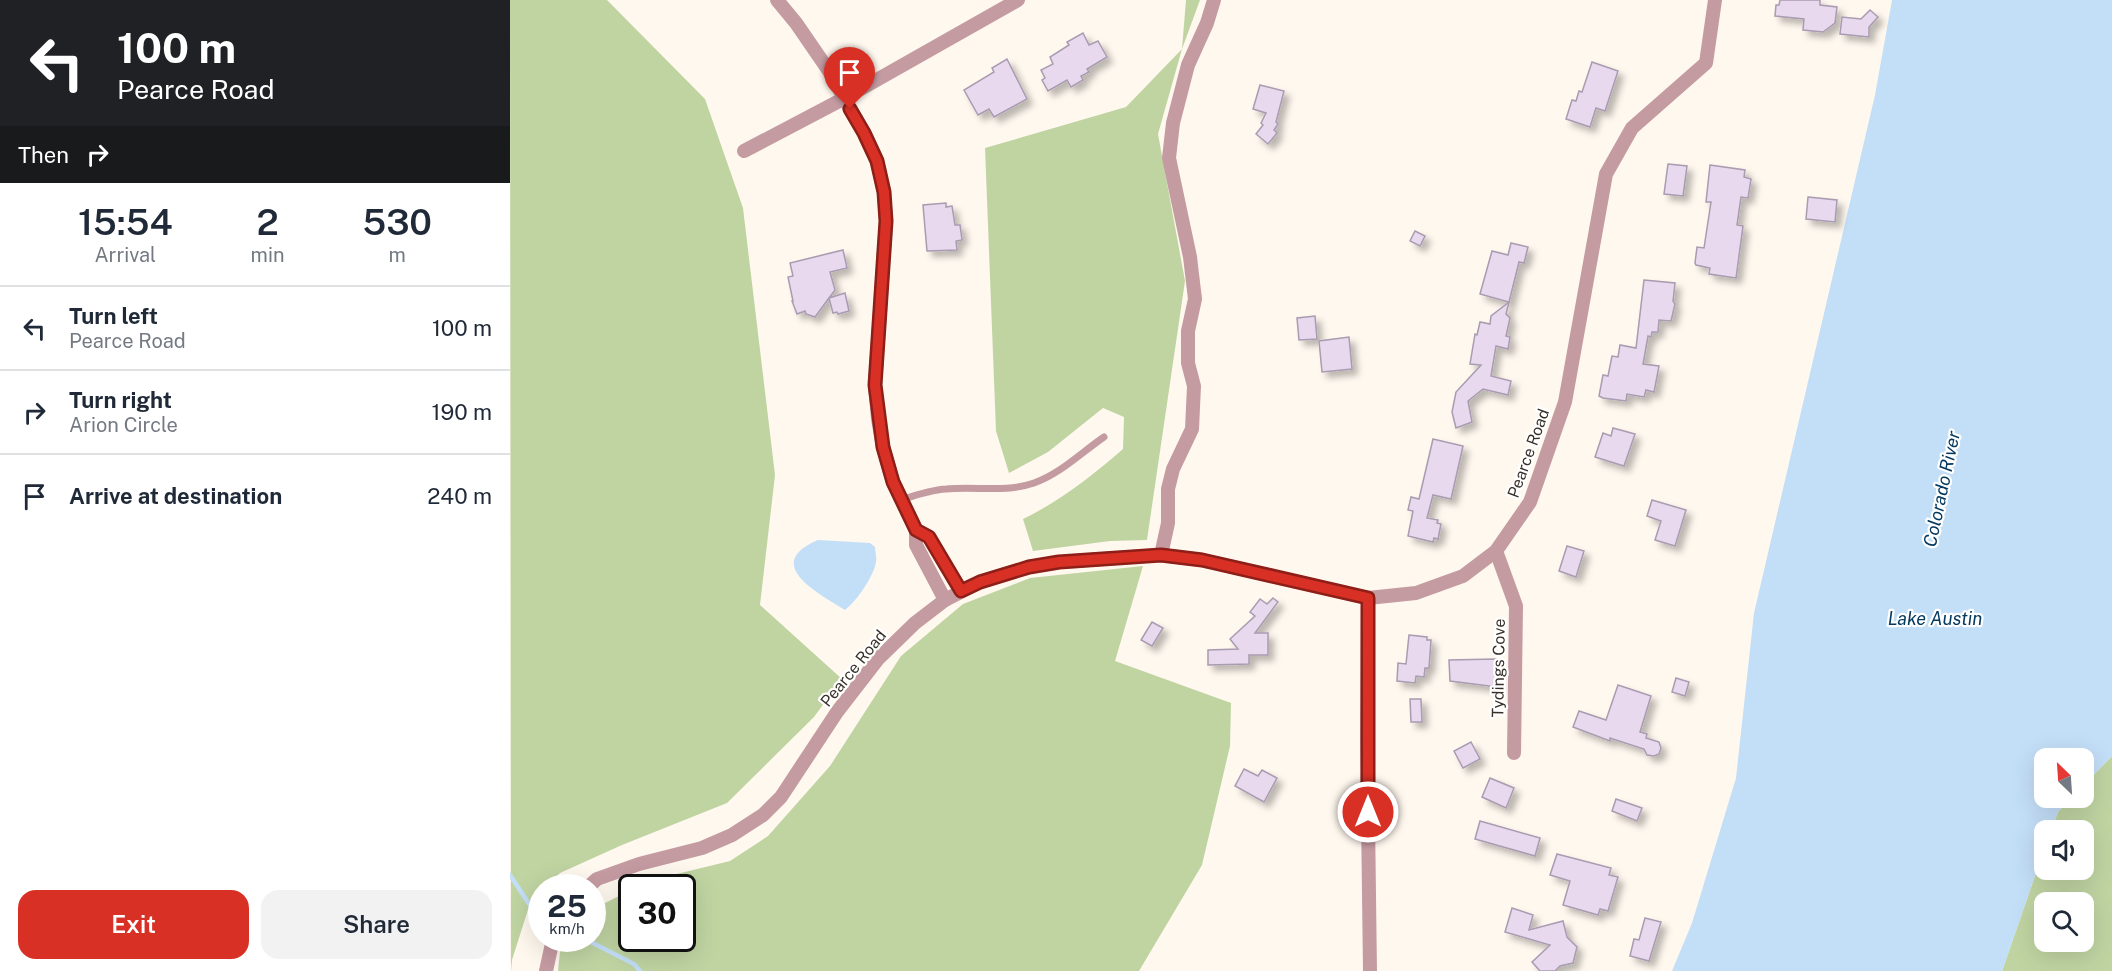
<!DOCTYPE html>
<style>
:root{--surface:#fff;--page:#f2f2f3;--text:#1f2937;--muted:#747a83;--line:#e0e1e3;--accent:#d93025}
body{margin:0;font-family:"Public Sans",sans-serif;background:var(--page);color:var(--text);height:100vh;display:flex;flex-direction:column;font-size:22px;white-space:nowrap}
*{box-sizing:border-box;margin:0}
p{font-size:20px;color:var(--muted)}
.icon{flex:none;width:33px;height:33px;fill:none;stroke:currentColor;stroke-width:2;stroke-linecap:round;stroke-linejoin:round}
.map{position:relative;flex:1;overflow:hidden}
.sheet{display:flex;flex-direction:column;background:var(--surface);width:510px}
.sheet>*{flex:none}
.guide{background:#202124;color:#fff;overflow:hidden}
.needle{width:39px;rotate:335deg}
.fabs{position:absolute;left:1524px;top:748px;display:grid;gap:12px}
.fabs a{display:grid;place-items:center;width:60px;height:60px;border-radius:12px;background:var(--surface);box-shadow:0 6px 24px #0002;font-size:30px}
.speed{position:absolute;left:18px;top:874px;display:flex;gap:12px;font-size:30px;font-weight:700;text-align:center}
.speed>*{display:grid;place-content:center;width:78px;height:78px;border-radius:50%;background:var(--surface);box-shadow:0 6px 24px #0002;line-height:1}
.speed small{font-size:15px;font-weight:400}
.speed .limit{border:3px solid #111;border-radius:9px;background:#fff;color:#111}
.pin{position:absolute;display:grid;place-items:center;width:51px;height:51px;color:#fff;margin:-62px -26px;border-radius:50% 50% 50% 0;rotate:-45deg;box-shadow:0 0 6px #0007}
.pin .icon{rotate:45deg}
.me{position:absolute;width:66px;margin:-33px;rotate:0deg;stroke-linejoin:round;filter:drop-shadow(0 0 4px #0008)}
.turn{display:flex;align-items:center;gap:21px;height:126px;padding:0 18px;font-size:27px}
.turn .icon{width:78px;height:78px;stroke-width:2.5}
.turn b{display:block;font-size:42px;line-height:51px}
.then{display:flex;align-items:center;height:57px;padding:0 18px;background:#0003;gap:12px;font-size:22px}
.eta{display:flex;justify-content:space-evenly;align-items:center;height:102px;text-align:center}
.eta b{font-size:36px;font-weight:600;line-height:42px}
.button{display:flex;gap:12px;margin-top:auto;padding:12px 18px}
.button a{flex:1;height:69px;border-radius:18px;background:var(--accent);color:#fff;font-size:24px;font-weight:600;line-height:69px;text-align:center}
.button a+a{background:var(--page);color:var(--text)}
ul{padding:0;list-style:none}
li{display:flex;align-items:center;gap:18px;height:84px;padding:0 18px;border-top:2px solid var(--line)}
li div{flex:1}
li b{display:block;font-size:22px}
li em{font-style:normal}
main{display:flex;flex:1;min-height:0}
.map>svg:first-child{display:block}
.green{fill:#c0d4a2;fill-rule:evenodd}
.water{fill:#c3def7}
.lines{fill:none;stroke-linecap:round;stroke-linejoin:round}
.stream{stroke:#c3def7;stroke-width:4.5}
.building{fill:#e8d9ef;stroke:#a99bb0;stroke-width:1.5;filter:url(#shadow)}
.lane{stroke:#c59ba2;stroke-width:7}
.street{stroke:#c59ba2;stroke-width:14}
.route-casing{stroke:#8d1f18;stroke-width:15}
.route{stroke:#d93025;stroke-width:10}
.labels{text-anchor:middle;stroke-width:4.5;stroke-linejoin:round;paint-order:stroke}
.street-label{font-size:16px;fill:#373028;stroke:#fff}
.water-label{font-size:18px;font-style:italic;fill:#043960;stroke:#fff}
</style>
<main>
<section class="sheet">
<div class="guide">
<div class="turn"><svg class="icon" aria-label="left" viewBox="0 0 24 24"><path d="M17 20v-9H6M10 6l-5 5 5 5"/></svg><div><b>100 m</b>Pearce Road</div></div>
<div class="then">Then<svg class="icon" aria-label="right" viewBox="0 0 24 24"><path d="M7 20v-9h11M14 6l5 5-5 5"/></svg></div>
</div>
<div class="eta">
<div><b>15:54</b><p>Arrival</p></div>
<div><b>2</b><p>min</p></div>
<div><b>530</b><p>m</p></div>
</div>
<ul>
<li><svg class="icon" aria-label="left" viewBox="0 0 24 24"><path d="M17 20v-9H6M10 6l-5 5 5 5"/></svg><div><b>Turn left</b><p>Pearce Road</p></div><em>100 m</em></li>
<li><svg class="icon" aria-label="right" viewBox="0 0 24 24"><path d="M7 20v-9h11M14 6l5 5-5 5"/></svg><div><b>Turn right</b><p>Arion Circle</p></div><em>190 m</em></li>
<li><svg class="icon" aria-label="arrive" viewBox="0 0 24 24"><path d="M6 21V4h12l-3 4 3 4H6"/></svg><div><b>Arrive at destination</b></div><em>240 m</em></li>
</ul>
<div class="button"><a>Exit</a><a>Share</a></div>
</section>
<div class="map">
<svg width="1602" height="971" viewBox="0 0 1602 971">
<defs>
<filter id="shadow"><feDropShadow dx="5.5" dy="5.5" stdDeviation="3" flood-color="#0004"/></filter>
</defs>
<rect width="100%" height="100%" fill="#fff8ef"/>
<!-- green -->
<g class="green">
<polygon points="0,0 97,0 195,99 233,208 265,475 250,605 332,679 304,717 217,803 112,845 50,873 34,888 32,888 31,891 21,900 2,960 1,971"/>
<path d="M676,0h14l-18,49 -24,85 27,147 -38,259 -37,1 -77,10 -10,-32c37,-18 69,-43 100,-70l1,-32 -21,-9 -55,44 -39,21 -13,-42 -11,-283 141,-41 56,-58z"/>
<polygon points="633,566 605,661 721,703 720,746 692,865 629,971 48,971 50,952 56,939 82,939 83,909 121,890 122,939 172,939 172,888 125,888 142,880 220,861 258,836 320,766 391,656 453,604 520,578"/>
<path d="M1602,756v215h-110l42,-121v20h40v-39h-33l7,-19 13,-14h13v-13zM1534,903h40v39h-40z"/>
</g>
<!-- water -->
<g class="water">
<polygon points="1382,0 1602,0 1602,756 1574,785 1574,759 1534,759 1534,798 1561,798 1548,812 1541,831 1534,831 1534,850 1492,971 1162,971 1182,923 1226,778 1244,613 1365,95"/>
<path d="M308,540l52,3 5,4c0,5 2,11 1,15 -2,14 -20,40 -31,48 -26,-16 -84,-46 -27,-70z"/>
</g>
<g class="lines">
<!-- stream -->
<g class="stream">
<polyline points="0,875 27,916"/>
<polyline points="75,939 124,964 130,971"/>
</g>
</g>
<!-- building -->
<g class="building">
<polygon points="1270,0 1310,0 1310,5 1327,7 1325,23 1313,32 1293,30 1294,19 1265,16 1266,5 1269,5"/>
<polygon points="1360,10 1368,17 1359,27 1359,37 1330,34 1332,17 1351,19"/>
<polygon points="573,33 579,45 588,41 597,57 577,69 579,72 571,76 573,80 561,87 557,80 538,91 532,80 535,78 531,70 543,64 540,57 559,45 557,42"/>
<polygon points="497,59 517,99 484,117 479,109 468,115 454,90 484,72 482,68"/>
<polygon points="1082,62 1108,71 1095,111 1086,108 1080,127 1056,119 1062,100 1066,101 1069,91 1072,92"/>
<polygon points="750,85 774,91 766,122 768,124 764,130 767,133 758,144 746,134 753,125 751,123 756,113 743,109"/>
<polygon points="1158,164 1177,166 1173,196 1154,194"/>
<polygon points="1200,165 1235,170 1234,177 1241,179 1238,198 1231,197 1227,225 1233,226 1226,278 1199,274 1200,268 1186,265 1185,263 1187,247 1194,248 1201,202 1196,202"/>
<polygon points="1298,197 1327,200 1325,222 1296,219"/>
<polygon points="436,203 436,207 442,206 445,225 450,225 452,240 446,241 447,250 417,251 413,205"/>
<polygon points="905,231 915,236 910,246 900,241"/>
<polygon points="1001,243 1018,247 1014,263 1009,262 996,314 1000,318 996,336 1000,337 998,349 986,346 981,376 1001,381 998,395 973,389 958,401 962,422 946,428 942,412 946,392 971,365 960,364 965,334 967,335 970,322 980,324 981,316 999,302 970,294 982,251 998,255"/>
<polygon points="333,250 337,268 320,272 325,290 319,298 335,293 339,311 328,314 327,312 323,313 319,298 305,317 296,314 295,311 287,314 282,301 283,301 278,277 283,276 280,263"/>
<polygon points="1134,280 1165,283 1163,301 1165,304 1161,321 1149,320 1148,332 1142,332 1141,337 1138,336 1133,364 1149,366 1144,392 1136,390 1134,397 1117,394 1116,401 1093,398 1089,396 1093,375 1098,376 1102,356 1108,357 1110,345 1126,348"/>
<polygon points="805,316 807,339 789,340 787,318"/>
<polygon points="839,337 842,369 812,372 809,341"/>
<polygon points="1103,428 1125,434 1114,466 1085,457 1093,433 1101,436"/>
<polygon points="923,439 953,446 941,499 923,495 917,518 928,520 927,523 931,524 928,539 924,538 923,542 898,536 903,511 898,510 901,497 909,499"/>
<polygon points="1142,500 1176,510 1165,546 1145,540 1151,521 1137,516"/>
<polygon points="1057,546 1074,551 1066,577 1049,571"/>
<polygon points="763,598 768,602 745,633 758,633 758,655 739,655 739,664 698,665 698,650 728,649 720,639 745,616 740,612 750,599 757,604"/>
<polygon points="642,622 653,628 642,646 631,640"/>
<polygon points="899,635 917,637 917,640 921,640 919,668 915,668 914,677 906,676 905,683 887,681 888,663 896,664"/>
<polygon points="986,659 987,687 940,681 939,660"/>
<polygon points="1166,678 1179,682 1175,696 1162,692"/>
<polygon points="1108,685 1141,696 1130,732 1137,734 1136,738 1149,742 1151,748 1149,754 1144,756 1137,755 1134,749 1100,738 1100,741 1063,727 1069,711 1096,720"/>
<polygon points="900,699 911,699 912,722 901,722"/>
<polygon points="961,742 970,759 953,768 944,751"/>
<polygon points="734,769 748,776 752,770 767,778 754,802 725,786"/>
<polygon points="980,778 1004,788 996,808 972,797"/>
<polygon points="1106,799 1132,808 1127,821 1102,811"/>
<polygon points="970,821 1030,838 1025,856 965,839"/>
<polygon points="1047,854 1101,868 1099,875 1108,877 1098,911 1090,909 1088,915 1053,905 1060,881 1040,875"/>
<polygon points="1002,908 1023,915 1019,930 1053,921 1057,937 1067,947 1063,963 1050,966 1045,971 1030,971 1022,962 1040,945 995,932"/>
<polygon points="1135,918 1151,922 1139,961 1120,956 1124,939 1129,940"/>
</g>
<g class="lines">
<!-- lane -->
<path class="lane" d="M391,500c15,-5 29,-10 45,-11 30,-3 59,4 88,-6 26,-9 48,-31 70,-46"/>
<!-- street -->
<g class="street">
<polyline points="267,0 286,23 319,71 354,133 367,161 374,192 376,221 365,385 368,419 373,447 383,482 406,530 406,545 435,600"/>
<polyline points="234,151 333,99 508,0"/>
<polyline points="406,530 419,537 451,591"/>
<polyline points="986,551 1006,606 1004,753"/>
<polyline points="651,555 658,523 658,489 663,469 682,429 684,386 678,363 678,331 685,299 680,257 659,158 663,123 678,65 697,23 704,0"/>
<polyline points="858,598 857,740 860,971"/>
<polyline points="77,888 87,879 129,864 192,848 222,835 253,815 271,797 327,712 368,659 405,623 435,600 470,582 519,567 549,562 651,555 692,560 858,598 906,593 953,576 986,551 1020,502 1055,402 1096,174 1122,128 1196,63 1205,0"/>
<polyline points="36,971 43,939"/>
</g>
</g>
<g class="lines">
<!-- route casing -->
<g class="route-casing">
<polyline id="route" points="340,109 354,133 367,161 374,192 376,221 365,385 373,447 383,482 406,530 419,537 451,591 470,582 519,567 549,562 651,555 692,560 858,598 858,812"/>
</g>
<!-- route -->
<use href="#route" class="route"/>
</g>
<g class="labels">
<!-- street labels -->
<g class="street-label">
<text transform="translate(1018 453) rotate(-70)" y="6">Pearce Road</text>
<text transform="translate(343 668) rotate(-51)" y="6">Pearce Road</text>
<text transform="translate(988 668) rotate(-89)" y="6">Tydings Cove</text>
</g>
<!-- water labels -->
<g class="water-label">
<text transform="translate(1432 489) rotate(-78)" y="6">Colorado River</text>
<text x="1425" y="625">Lake Austin</text>
</g>
</g>
</svg>
<div class="fabs">
<a><svg class="needle" viewBox="-14 -14 28 28"><path d="M0-13l5 13h-10z" fill="#e53935"/><path d="M0 13l5-13h-10z" fill="#747a83"/></svg></a>
<a><svg class="icon" aria-label="sound" viewBox="0 0 24 24"><path d="M4 9h4l5-4v14l-5-4H4zM17 9q2 3 0 6"/></svg></a>
<a><svg class="icon" aria-label="search" viewBox="0 0 24 24"><circle cx="10" cy="10" r="6"/><path d="M15 15l6 6"/></svg></a>
</div>
<div class="speed"><div>25<small>km/h</small></div><div class="limit">30</div></div>
<div class="pin" style="left:340px;top:109px;background:#d93025"><svg class="icon" aria-label="arrive" viewBox="0 0 24 24"><path d="M6 21V4h12l-3 4 3 4H6"/></svg></div>
<svg class="me" style="left:858px;top:812px" viewBox="-20 -20 40 40"><circle r="17" fill="#d93025" stroke="#fff" stroke-width="3"/><path d="M0-11L8 9 0 5-8 9z" fill="#fff"/></svg>
</div>
</main>
